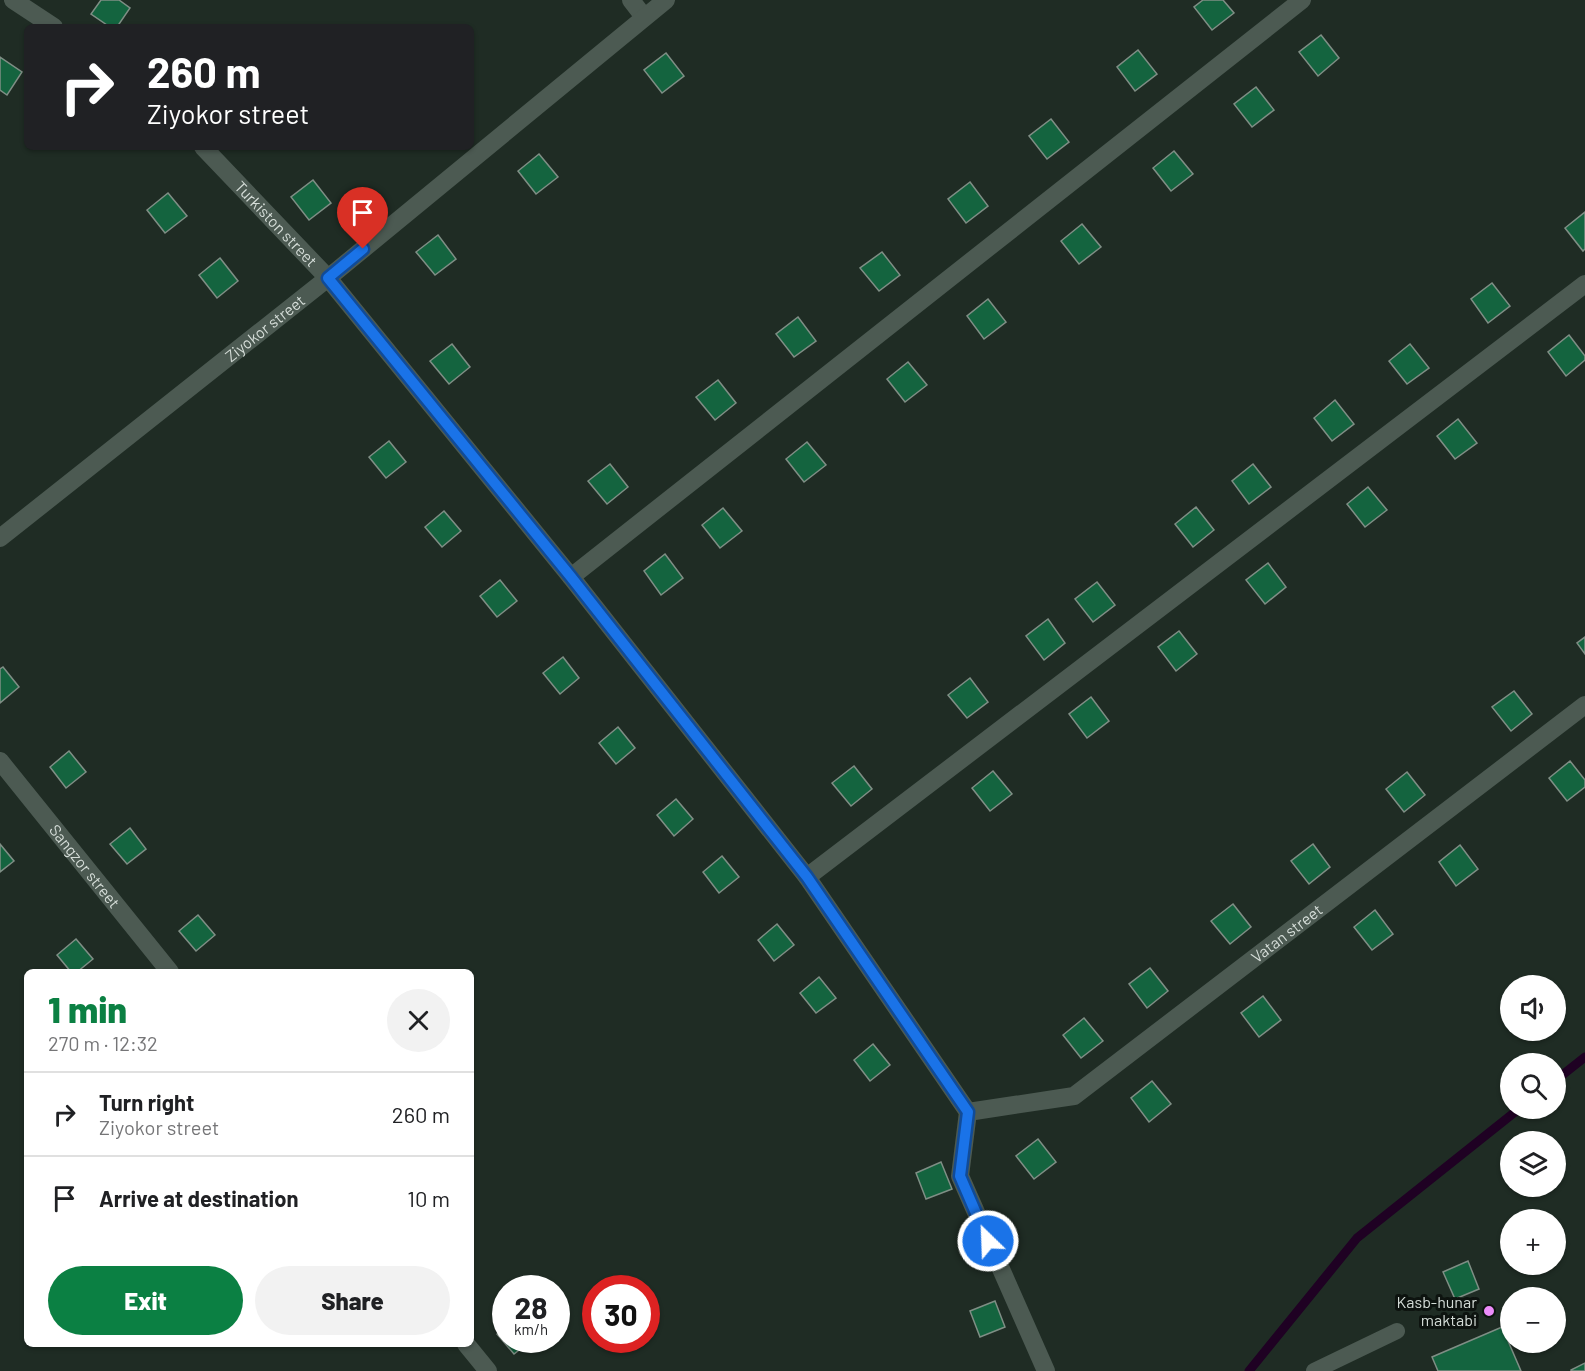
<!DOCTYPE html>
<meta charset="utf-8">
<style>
:root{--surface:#fff;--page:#f2f2f2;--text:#202124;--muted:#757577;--line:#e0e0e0;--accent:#0b8043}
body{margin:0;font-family:Barlow,sans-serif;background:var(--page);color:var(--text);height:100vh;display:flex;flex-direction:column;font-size:22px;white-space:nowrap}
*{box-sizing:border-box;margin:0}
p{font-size:20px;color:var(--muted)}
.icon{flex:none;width:33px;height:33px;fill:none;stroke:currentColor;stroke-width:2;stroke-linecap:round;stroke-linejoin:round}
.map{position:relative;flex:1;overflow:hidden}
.drawer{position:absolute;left:24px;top:969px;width:450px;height:378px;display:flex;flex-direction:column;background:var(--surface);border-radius:9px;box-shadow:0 2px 4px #0004}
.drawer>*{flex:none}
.top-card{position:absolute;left:24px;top:24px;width:450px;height:126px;border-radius:9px;box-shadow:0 2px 4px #0004;background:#202124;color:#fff;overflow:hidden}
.controls{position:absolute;left:1500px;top:975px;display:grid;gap:12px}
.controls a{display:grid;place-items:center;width:66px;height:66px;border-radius:50%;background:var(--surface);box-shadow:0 2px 4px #0004;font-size:30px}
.speed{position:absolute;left:492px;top:1275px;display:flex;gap:12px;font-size:30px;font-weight:700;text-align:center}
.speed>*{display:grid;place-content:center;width:78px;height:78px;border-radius:50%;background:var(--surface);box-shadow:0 2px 4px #0004;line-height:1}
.speed small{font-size:15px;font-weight:400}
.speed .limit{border:9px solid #d22;background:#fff;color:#111}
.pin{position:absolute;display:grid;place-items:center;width:51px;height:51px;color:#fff;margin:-62px -26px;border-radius:50% 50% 50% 0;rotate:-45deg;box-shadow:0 0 6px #0007}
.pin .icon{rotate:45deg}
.me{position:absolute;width:66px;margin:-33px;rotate:336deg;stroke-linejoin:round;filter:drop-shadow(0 0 4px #0008)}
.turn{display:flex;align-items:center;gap:21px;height:126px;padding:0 24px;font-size:27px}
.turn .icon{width:78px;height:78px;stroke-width:2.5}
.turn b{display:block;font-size:42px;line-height:51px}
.round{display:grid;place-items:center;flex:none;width:63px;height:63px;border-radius:32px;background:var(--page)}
.overview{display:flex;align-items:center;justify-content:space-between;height:102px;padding:0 24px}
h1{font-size:36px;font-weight:800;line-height:45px;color:var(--accent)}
.cta{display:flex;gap:12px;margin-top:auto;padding:12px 24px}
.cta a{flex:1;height:69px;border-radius:36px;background:var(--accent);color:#fff;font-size:24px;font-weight:800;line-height:69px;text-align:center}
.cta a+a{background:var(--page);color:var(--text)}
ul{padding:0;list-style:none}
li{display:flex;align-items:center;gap:18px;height:84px;padding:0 24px;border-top:2px solid var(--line)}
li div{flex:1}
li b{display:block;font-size:22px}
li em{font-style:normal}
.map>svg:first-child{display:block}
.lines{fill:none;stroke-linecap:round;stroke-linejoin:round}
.stream{stroke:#1f0123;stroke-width:9}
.building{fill:#14643f;stroke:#7f8e85;stroke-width:1.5}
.service{stroke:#4c5a52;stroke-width:16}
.minor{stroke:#4c5a52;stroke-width:18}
.route-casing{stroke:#114b97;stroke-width:15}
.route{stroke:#1a73e8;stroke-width:10}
.poi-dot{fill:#ec8cfa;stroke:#0d130f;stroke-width:2}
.labels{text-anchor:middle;stroke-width:6;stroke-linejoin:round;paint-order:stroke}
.street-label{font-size:16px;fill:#d5ddd8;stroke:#0d130f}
.poi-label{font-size:16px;fill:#d5ddd8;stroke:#0d130f;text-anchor:end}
</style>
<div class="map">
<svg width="1585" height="1371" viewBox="0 0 1585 1371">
<rect width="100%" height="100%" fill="#1f2c24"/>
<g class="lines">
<!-- stream -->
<g class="stream">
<polyline points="1556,1080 1585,1057"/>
<polyline points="1249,1371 1357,1238 1520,1108"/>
</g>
</g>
<!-- building -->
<g class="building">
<polygon points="101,0 119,0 130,8 117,27 110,27 91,14"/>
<polygon points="1203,0 1223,0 1234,13 1212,30 1194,7"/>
<polygon points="1321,35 1339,58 1318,76 1299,52"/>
<polygon points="1138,50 1157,74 1135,91 1117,67"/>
<polygon points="666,53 684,76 662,93 644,70"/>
<polygon points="0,57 22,72 7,95 0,90"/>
<polygon points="1256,87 1274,110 1252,127 1234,104"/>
<polygon points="1051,119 1069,142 1047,159 1029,136"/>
<polygon points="1174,151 1193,174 1171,191 1153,168"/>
<polygon points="539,154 558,177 536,194 518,171"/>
<polygon points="313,180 331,203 309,220 291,197"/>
<polygon points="970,182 988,206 966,223 948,199"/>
<polygon points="168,193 187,216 165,233 147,210"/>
<polygon points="1585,212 1585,249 1583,251 1565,228"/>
<polygon points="1082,224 1101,247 1079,264 1061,241"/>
<polygon points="438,235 456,259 435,275 416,252"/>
<polygon points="882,252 900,275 879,291 860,268"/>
<polygon points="220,258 238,281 217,298 199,275"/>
<polygon points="1492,283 1510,306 1488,323 1471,299"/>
<polygon points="988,299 1006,322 984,339 967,316"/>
<polygon points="798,317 816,341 794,357 776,334"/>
<polygon points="1569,335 1585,356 1585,360 1566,376 1548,352"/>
<polygon points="452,344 470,367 449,384 430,361"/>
<polygon points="1410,344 1429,368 1407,384 1389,361"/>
<polygon points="908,362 927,385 905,402 887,379"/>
<polygon points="718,380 736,403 715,420 696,397"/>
<polygon points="1335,400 1354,424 1332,441 1314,418"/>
<polygon points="1458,419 1477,443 1455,459 1437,436"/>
<polygon points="389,441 406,462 386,478 369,457"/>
<polygon points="807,442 826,465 804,482 786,459"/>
<polygon points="610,464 628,487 607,504 588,481"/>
<polygon points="1253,464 1271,487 1249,504 1232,481"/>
<polygon points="1368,487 1387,510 1365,527 1347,504"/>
<polygon points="1196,507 1214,530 1193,547 1175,524"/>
<polygon points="723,508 742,531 720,548 702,525"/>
<polygon points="444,511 461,531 442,547 425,527"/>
<polygon points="665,554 683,578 661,595 644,571"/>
<polygon points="1268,563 1286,587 1265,604 1246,580"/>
<polygon points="500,580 517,601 497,617 480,596"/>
<polygon points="1097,582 1115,605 1093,622 1075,599"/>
<polygon points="1048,619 1065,643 1044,660 1026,636"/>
<polygon points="1179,631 1197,654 1176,671 1158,647"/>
<polygon points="1585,637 1585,654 1577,643"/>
<polygon points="563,657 579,678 560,694 543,673"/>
<polygon points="3,667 19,687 0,703 0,669"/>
<polygon points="970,678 988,702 967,718 948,695"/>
<polygon points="1514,691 1532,714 1511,731 1492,707"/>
<polygon points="1091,697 1109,721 1087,738 1069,714"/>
<polygon points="618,727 635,748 616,764 599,743"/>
<polygon points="69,751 86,772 66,788 50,767"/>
<polygon points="1570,761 1585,780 1585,787 1567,801 1549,778"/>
<polygon points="854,766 872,789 851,806 832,783"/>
<polygon points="993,771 1012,794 990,811 972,788"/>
<polygon points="1407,772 1425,795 1404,812 1386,789"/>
<polygon points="676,799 693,819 674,836 657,815"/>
<polygon points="130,828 146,849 127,864 110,844"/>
<polygon points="0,844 14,861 0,872"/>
<polygon points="1313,844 1330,867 1309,884 1291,861"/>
<polygon points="1460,845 1478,869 1456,886 1439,862"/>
<polygon points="722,856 739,877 719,893 703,872"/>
<polygon points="1233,904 1251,927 1230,944 1211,921"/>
<polygon points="1375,910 1393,934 1372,950 1354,927"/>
<polygon points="198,915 215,935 196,951 179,931"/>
<polygon points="777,924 794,945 774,961 758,940"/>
<polygon points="76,939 93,959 77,972 71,972 57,955"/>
<polygon points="1150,968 1168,991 1147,1008 1129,984"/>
<polygon points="819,977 836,998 816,1013 800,993"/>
<polygon points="1263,996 1281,1020 1259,1037 1241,1013"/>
<polygon points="1084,1018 1103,1041 1081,1058 1063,1035"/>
<polygon points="873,1044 890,1065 870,1081 854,1060"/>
<polygon points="1152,1081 1171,1104 1149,1122 1131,1098"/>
<polygon points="1038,1139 1056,1162 1034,1179 1016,1156"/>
<polygon points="941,1162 952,1189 926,1199 916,1173"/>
<polygon points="1468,1261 1479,1289 1455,1299 1443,1272"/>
<polygon points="995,1301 1005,1327 980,1337 970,1311"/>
<polygon points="506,1327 506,1340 532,1340 514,1354 497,1334"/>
<polygon points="1502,1327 1521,1371 1438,1371 1432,1357"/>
<polygon points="1585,1363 1585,1371 1571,1371 1571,1370"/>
</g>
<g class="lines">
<!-- service -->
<polyline class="service" points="1314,1371 1397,1331"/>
<!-- minor -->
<g class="minor">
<polyline points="13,0 54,27"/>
<polyline points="631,0 644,17"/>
<path id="s1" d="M203,147l125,131 243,299 236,300 161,235 -8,64 86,195"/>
<path id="s2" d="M0,538l328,-260 338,-278"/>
<polyline points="571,577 1302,0"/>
<path id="s3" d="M0,761l170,211"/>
<polyline points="807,877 1585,284"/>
<path id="s4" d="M968,1112l106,-16 511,-391"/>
<polyline points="466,1344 488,1371"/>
</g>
</g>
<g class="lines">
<!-- route casing -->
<g class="route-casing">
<polyline id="route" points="363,249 328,278 571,577 807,877 968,1112 960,1176 988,1241"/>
</g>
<!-- route -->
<use href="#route" class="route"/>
</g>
<!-- markers -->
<circle class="poi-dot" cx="1489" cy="1311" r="6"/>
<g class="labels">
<!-- street labels -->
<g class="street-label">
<text dy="6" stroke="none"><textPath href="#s1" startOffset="106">Turkiston street</textPath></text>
<text dy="6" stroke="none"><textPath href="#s2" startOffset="338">Ziyokor street</textPath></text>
<text dy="6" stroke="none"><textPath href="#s3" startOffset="135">Sangzor street</textPath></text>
<text dy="6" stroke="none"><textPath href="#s4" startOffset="375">Vatan street</textPath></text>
</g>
<!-- poi labels -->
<g class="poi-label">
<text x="1477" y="1308">Kasb-hunar<tspan x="1477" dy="18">maktabi</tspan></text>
</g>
</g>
</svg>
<div class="controls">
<a><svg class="icon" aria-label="sound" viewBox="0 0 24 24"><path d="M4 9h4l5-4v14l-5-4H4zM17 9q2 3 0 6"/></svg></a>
<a><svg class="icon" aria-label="search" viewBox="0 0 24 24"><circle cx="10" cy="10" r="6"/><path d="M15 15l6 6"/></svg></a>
<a><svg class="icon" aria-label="layers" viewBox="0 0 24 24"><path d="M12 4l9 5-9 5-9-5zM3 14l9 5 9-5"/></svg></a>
<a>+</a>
<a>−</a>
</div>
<div class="speed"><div>28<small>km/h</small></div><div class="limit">30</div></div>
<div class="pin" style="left:363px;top:249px;background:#d93025"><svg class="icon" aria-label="arrive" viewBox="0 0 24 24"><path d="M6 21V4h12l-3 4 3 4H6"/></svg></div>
<svg class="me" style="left:988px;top:1241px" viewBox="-20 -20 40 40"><circle r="17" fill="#1a73e8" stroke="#fff" stroke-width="3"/><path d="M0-11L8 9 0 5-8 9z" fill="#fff"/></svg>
<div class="top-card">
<div class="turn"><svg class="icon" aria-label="right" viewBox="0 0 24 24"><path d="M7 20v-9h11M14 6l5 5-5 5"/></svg><div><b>260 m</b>Ziyokor street</div></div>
</div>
<section class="drawer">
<div class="overview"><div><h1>1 min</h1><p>270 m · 12:32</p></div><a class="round"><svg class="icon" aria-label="close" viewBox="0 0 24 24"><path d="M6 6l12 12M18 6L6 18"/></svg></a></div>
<ul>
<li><svg class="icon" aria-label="right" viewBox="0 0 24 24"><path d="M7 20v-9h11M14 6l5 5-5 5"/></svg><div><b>Turn right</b><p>Ziyokor street</p></div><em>260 m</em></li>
<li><svg class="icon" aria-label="arrive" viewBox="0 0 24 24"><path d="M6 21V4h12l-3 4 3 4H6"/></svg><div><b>Arrive at destination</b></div><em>10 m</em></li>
</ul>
<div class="cta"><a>Exit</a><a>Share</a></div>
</section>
</div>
